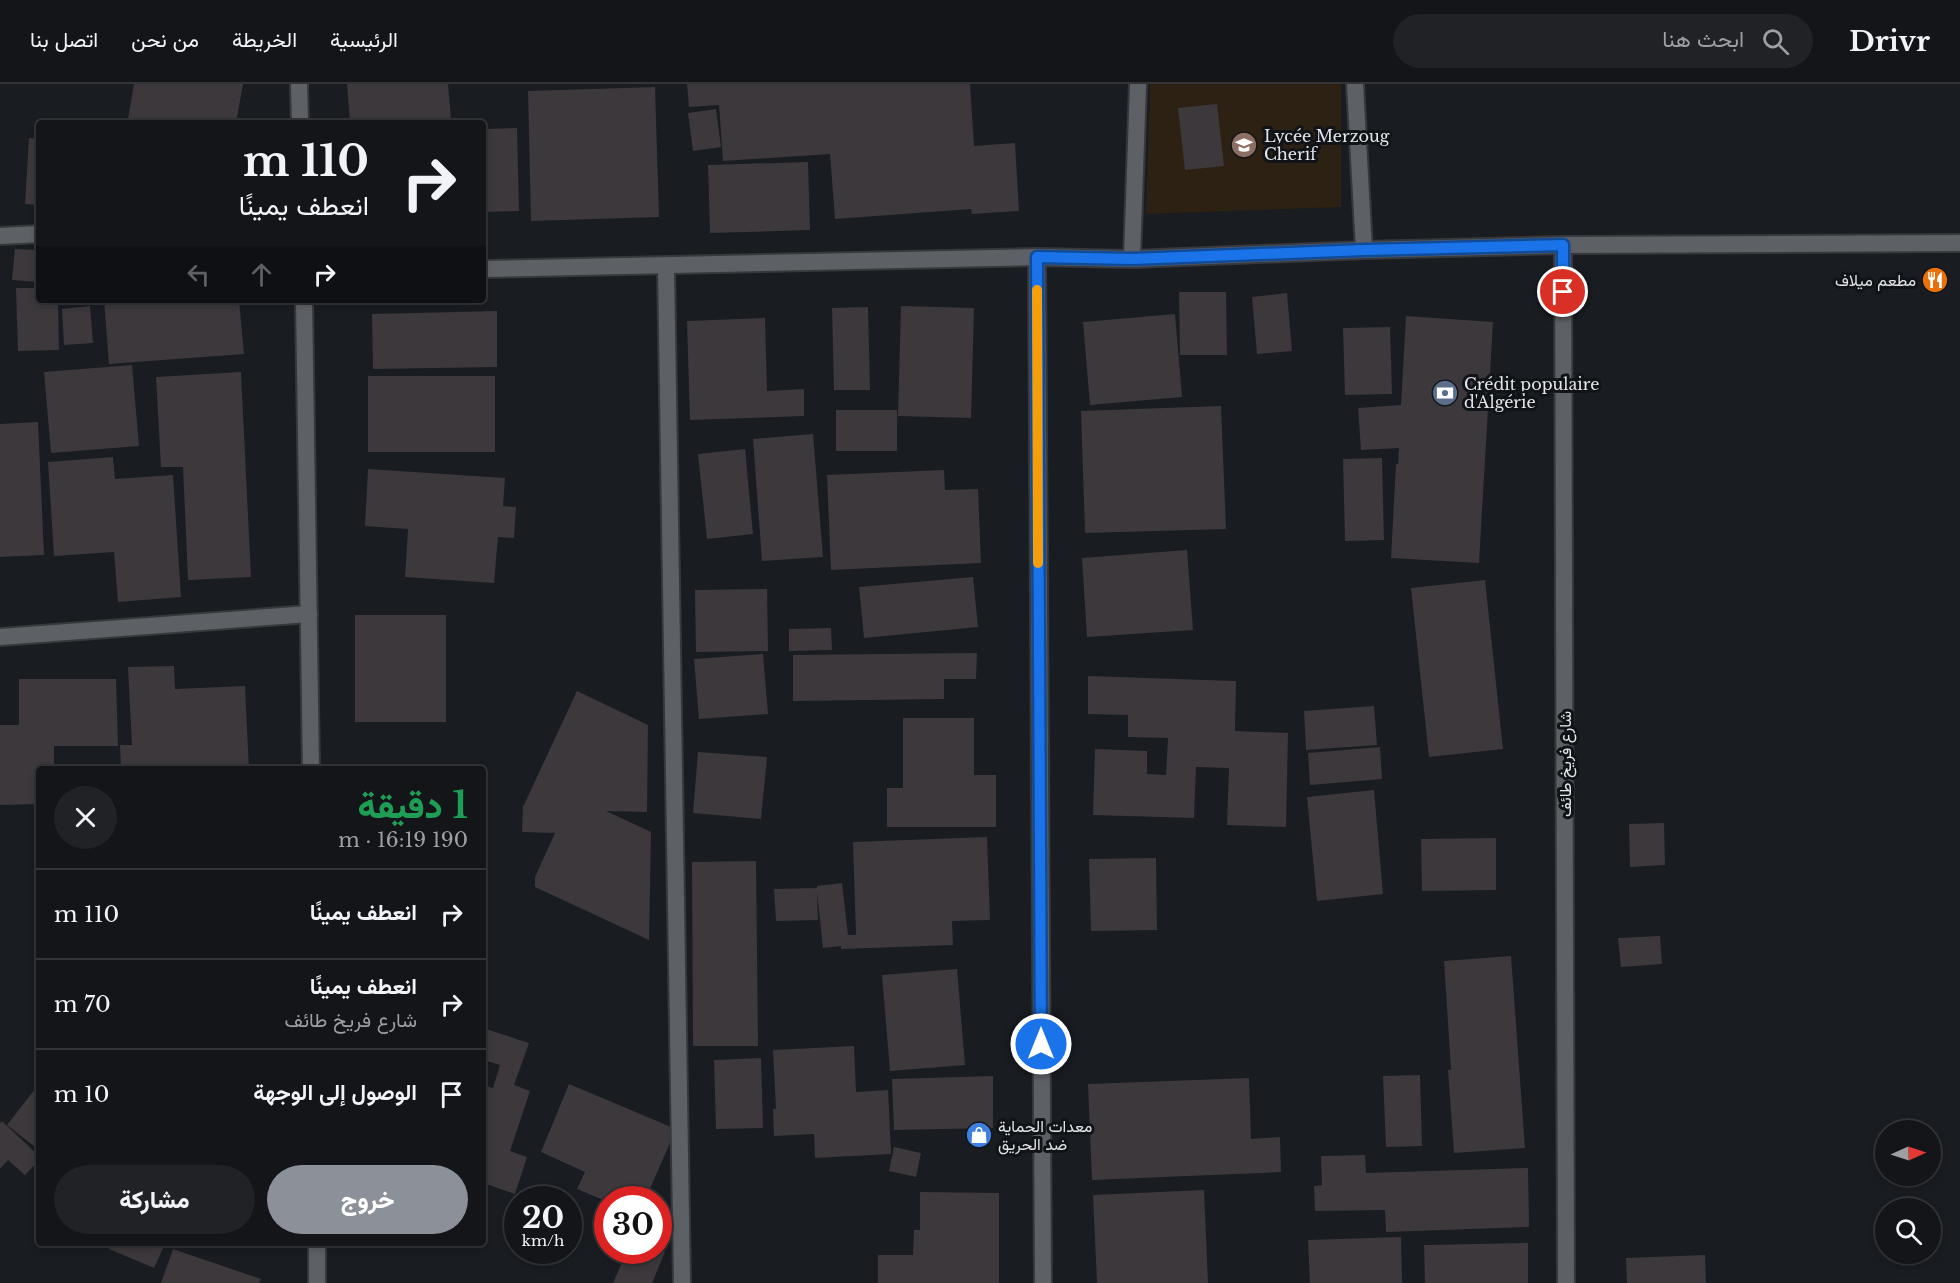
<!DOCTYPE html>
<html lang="ar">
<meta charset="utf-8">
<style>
:root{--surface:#131519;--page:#202226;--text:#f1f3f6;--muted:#9d9fa2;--line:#323438;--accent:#8c9099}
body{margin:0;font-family:"Libre Baskerville",Vazirmatn,serif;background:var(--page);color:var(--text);direction:rtl;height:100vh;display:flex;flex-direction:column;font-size:22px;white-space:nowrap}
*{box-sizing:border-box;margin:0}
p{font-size:20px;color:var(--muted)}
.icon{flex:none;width:33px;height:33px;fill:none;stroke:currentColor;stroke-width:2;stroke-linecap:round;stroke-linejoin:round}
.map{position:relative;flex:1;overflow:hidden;direction:ltr}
.drawer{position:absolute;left:36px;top:682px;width:450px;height:480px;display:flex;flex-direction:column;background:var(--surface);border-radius:6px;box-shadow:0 3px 9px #0003,0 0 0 2px var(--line);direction:rtl}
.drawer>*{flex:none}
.banner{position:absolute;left:36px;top:36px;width:450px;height:183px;border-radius:6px;box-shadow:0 3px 9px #0003,0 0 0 2px var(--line);direction:rtl;background:#131519;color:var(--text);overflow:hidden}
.needle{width:39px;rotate:87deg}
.fabs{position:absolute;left:1875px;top:1036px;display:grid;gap:12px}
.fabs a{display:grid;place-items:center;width:66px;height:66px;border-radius:50%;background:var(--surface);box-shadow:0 3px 9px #0003,0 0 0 2px var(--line);font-size:30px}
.speed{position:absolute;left:504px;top:1102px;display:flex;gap:12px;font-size:30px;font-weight:700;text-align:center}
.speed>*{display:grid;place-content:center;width:78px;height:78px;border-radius:50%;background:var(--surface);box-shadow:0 3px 9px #0003,0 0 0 2px var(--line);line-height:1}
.speed small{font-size:15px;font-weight:400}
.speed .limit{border:9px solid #d22;background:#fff;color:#111}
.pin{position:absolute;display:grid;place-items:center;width:51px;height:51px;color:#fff;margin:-26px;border:3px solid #fff;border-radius:50%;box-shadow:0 2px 6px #0007}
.me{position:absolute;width:66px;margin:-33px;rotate:0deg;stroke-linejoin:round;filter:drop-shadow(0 0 4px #0008)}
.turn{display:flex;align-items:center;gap:21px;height:126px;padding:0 18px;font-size:27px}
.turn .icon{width:78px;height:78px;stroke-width:2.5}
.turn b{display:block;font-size:42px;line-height:51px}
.lanes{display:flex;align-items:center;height:57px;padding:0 18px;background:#0003;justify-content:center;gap:30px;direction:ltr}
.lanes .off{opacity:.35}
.round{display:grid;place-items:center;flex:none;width:63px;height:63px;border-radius:32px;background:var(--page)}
.head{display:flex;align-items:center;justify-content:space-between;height:102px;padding:0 18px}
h1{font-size:36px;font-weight:800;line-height:45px;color:#1e9e55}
.action{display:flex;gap:12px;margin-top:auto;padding:12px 18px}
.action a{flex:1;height:69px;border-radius:36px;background:var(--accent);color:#fff;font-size:24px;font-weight:800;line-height:69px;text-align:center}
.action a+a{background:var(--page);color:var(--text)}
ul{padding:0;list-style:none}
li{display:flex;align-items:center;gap:18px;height:90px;padding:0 18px;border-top:2px solid var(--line)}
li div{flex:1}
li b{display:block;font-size:22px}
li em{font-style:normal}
header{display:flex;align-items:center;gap:36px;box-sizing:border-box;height:84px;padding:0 30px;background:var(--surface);border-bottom:2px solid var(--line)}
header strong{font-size:28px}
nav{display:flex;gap:33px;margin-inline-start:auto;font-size:21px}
.search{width:420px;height:54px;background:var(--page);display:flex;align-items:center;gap:15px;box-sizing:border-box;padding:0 21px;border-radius:33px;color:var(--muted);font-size:22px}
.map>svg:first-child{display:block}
.education{fill:#2c2112}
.building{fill:#3c383c}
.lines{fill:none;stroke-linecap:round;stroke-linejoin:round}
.service-casing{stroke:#36383b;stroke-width:20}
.minor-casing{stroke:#36383b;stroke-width:20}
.service{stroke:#5d6065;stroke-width:16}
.minor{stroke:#5d6065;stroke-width:16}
.route-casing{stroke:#114b97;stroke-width:15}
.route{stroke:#1a73e8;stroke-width:10}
.slow{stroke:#f59e0b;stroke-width:10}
.labels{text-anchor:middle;stroke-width:6;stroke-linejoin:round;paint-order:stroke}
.poi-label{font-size:16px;fill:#e3e5e8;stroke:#101317;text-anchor:start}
.street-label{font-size:16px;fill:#e3e5e8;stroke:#101317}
</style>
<header>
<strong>Drivr</strong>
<div class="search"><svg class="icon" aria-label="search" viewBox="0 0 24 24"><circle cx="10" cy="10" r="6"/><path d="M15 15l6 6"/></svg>ابحث هنا</div>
<nav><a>الرئيسية</a><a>الخريطة</a><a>من نحن</a><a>اتصل بنا</a></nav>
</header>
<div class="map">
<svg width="1960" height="1199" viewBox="0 0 1960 1199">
<rect width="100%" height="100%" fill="#191c21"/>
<!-- education -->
<polygon class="education" points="1150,0 1341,0 1341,123 1146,130"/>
<!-- building -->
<g class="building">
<polygon points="134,0 243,0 236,39 153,39 128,35"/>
<polygon points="347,0 448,0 451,35 421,37 421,39 350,39"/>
<polygon points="687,0 970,0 974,62 1015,59 1019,127 972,130 971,125 835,135 830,70 723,77 719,21 689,23"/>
<polygon points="655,3 659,133 531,137 528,7"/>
<polygon points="1217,20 1224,82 1185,86 1178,24"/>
<polygon points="716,25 721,63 693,67 688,29"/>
<polygon points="517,44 519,127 483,128 483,45"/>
<polygon points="29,54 39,55 39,121 25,120"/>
<polygon points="808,78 810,146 710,149 708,81"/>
<polygon points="15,165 39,166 39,198 12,196"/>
<polygon points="16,204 39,204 39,216 58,216 59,266 18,267"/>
<polygon points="1179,208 1226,208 1227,271 1180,271"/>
<polygon points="1287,209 1292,267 1257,270 1252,213"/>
<polygon points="104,216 239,216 244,270 109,280"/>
<polygon points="90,222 93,259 64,261 62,225"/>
<polygon points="901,222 974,224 971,334 898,332"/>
<polygon points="868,223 870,306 834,306 832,224"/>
<polygon points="497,227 497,283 373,285 372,230"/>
<polygon points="1175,230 1182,313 1090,321 1083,238"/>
<polygon points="1406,232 1493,238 1479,479 1391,474 1396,380 1398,380 1399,364 1361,366 1358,324 1401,321"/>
<polygon points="765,234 767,307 804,305 804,332 690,336 687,237"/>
<polygon points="1390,243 1392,310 1345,311 1343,244"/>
<polygon points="132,281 139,362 51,369 44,288"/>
<polygon points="241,288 251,493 188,496 183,383 161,383 156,293"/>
<rect x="368" y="292" width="127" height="76"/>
<polygon points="1221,322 1226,445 1085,449 1081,327"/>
<rect x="836" y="326" width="61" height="41"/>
<polygon points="38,338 44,471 0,473 0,340"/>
<polygon points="813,350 823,473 762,477 753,355"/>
<polygon points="745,365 753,450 707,455 698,370"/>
<polygon points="113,373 115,395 173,391 181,513 118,518 114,468 54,472 48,378"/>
<polygon points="1382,374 1384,456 1345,457 1343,375"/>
<polygon points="368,385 505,394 503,422 516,423 514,454 498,453 494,499 405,493 408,445 365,442"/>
<polygon points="944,386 945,406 978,405 981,479 831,486 827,391"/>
<polygon points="1187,466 1193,546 1087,553 1082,474"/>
<polygon points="973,493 978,543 864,554 859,503"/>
<polygon points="1485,496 1503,665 1429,673 1411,504"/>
<polygon points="767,505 768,567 696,568 695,506"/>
<rect x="355" y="531" width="91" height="107"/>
<polygon points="831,544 832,566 789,567 789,545"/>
<polygon points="977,569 976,595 944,595 944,615 793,617 793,571"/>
<polygon points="763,570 768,630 699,635 694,575"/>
<polygon points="174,582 175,605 245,602 249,686 121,686 120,661 132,661 128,583"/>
<polygon points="1088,592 1236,597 1235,647 1288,649 1286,743 1227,741 1229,684 1196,683 1194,734 1093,731 1095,665 1147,667 1147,690 1166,691 1168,654 1128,653 1128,631 1088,630"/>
<polygon points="19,595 116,595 118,662 54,662 54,686 39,686 39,720 0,721 0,641 19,641"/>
<polygon points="577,607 648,641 647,728 606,727 651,748 649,856 535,803 535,793 555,749 522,748 523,723"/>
<polygon points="1374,622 1377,661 1306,666 1304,627"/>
<polygon points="903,634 974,634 974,691 996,691 996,743 887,743 887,704 903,704"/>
<polygon points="1380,663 1382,695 1310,701 1308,669"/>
<polygon points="698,668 767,673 761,735 693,729"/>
<polygon points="1374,706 1383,810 1317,817 1307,713"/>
<polygon points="1664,739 1665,781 1630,783 1629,740"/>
<polygon points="987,753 990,836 952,837 953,861 841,865 841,862 823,864 817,808 818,836 776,837 774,805 817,804 817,802 842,799 848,851 856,851 853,758"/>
<polygon points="1496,754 1496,806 1422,807 1421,755"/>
<polygon points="1156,774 1157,846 1091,847 1089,775"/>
<polygon points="756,777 758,962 693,962 692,778"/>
<polygon points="1660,852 1662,880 1621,883 1618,854"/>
<polygon points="1511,872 1525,1064 1454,1069 1448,986 1451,986 1444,877"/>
<polygon points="957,885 965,981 890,987 882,891"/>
<polygon points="486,945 529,959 514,1001 530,1007 510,1067 527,1073 515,1110 483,1099 483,1001 493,1004 500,981 483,976 483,957"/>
<polygon points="854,962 856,1008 888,1006 891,1070 815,1074 814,1050 774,1052 773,1025 776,1025 773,966"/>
<polygon points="761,974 763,1044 716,1045 714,976"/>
<polygon points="1420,991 1422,1062 1386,1063 1383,992"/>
<polygon points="993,992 993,1044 894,1046 892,995"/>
<polygon points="1249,994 1251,1055 1280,1053 1281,1088 1092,1096 1088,1000"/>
<polygon points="39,1000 39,1066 7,1041"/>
<polygon points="569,1000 676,1045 645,1116 608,1116 608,1118 577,1105 585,1088 541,1068"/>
<polygon points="2,1037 39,1072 39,1076 25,1091 8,1076 0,1085 0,1039"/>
<polygon points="894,1063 921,1069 916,1093 889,1087"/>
<polygon points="1365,1071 1366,1089 1528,1084 1529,1143 1386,1148 1385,1126 1315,1127 1314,1102 1322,1101 1321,1072"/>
<polygon points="1204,1106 1208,1199 1097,1199 1093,1111"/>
<polygon points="920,1108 999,1109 999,1199 878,1199 878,1171 913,1171 914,1146 920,1146"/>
<polygon points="1401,1153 1402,1199 1310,1199 1308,1156"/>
<polygon points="1528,1159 1528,1199 1425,1199 1424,1161"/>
<polygon points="112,1160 165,1160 154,1184 109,1165"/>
<polygon points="173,1165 261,1195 259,1199 161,1199"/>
<polygon points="658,1165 665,1168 652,1199 613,1199 627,1167 658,1167"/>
<polygon points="1705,1171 1706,1199 1627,1199 1626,1174"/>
</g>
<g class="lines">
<!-- service casing -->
<g class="service-casing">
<polyline id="service" points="1355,0 1364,166"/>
</g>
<!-- minor casing -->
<g class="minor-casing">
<g id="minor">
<polyline points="299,0 300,39"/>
<polyline points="0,152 39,150"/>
<polyline points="1563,161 1566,1199"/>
<polyline points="1037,173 1043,1199"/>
<polyline points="1132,175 1138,0"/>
<polyline points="666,182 682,1199"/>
<polyline points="483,185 1037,173 1132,175 1364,166 1563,161 1960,159"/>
<polyline points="304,216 311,686"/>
<polyline points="0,553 309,530"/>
<polyline points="317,1160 317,1199"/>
</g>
</g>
<!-- service -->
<use href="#service" class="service"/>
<!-- minor -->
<use href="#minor" class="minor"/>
</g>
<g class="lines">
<!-- route casing -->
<g class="route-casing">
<polyline id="route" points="1041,960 1037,173 1132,175 1364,166 1563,161 1563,208"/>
</g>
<!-- route -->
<use href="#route" class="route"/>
<!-- slow -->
<polyline class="slow" points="1037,206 1038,479"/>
</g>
<!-- icons -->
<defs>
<g id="school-disc" transform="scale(1.35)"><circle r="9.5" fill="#8d6e63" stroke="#101317"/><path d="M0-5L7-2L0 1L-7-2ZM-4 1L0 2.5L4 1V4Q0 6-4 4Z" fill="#fff"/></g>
<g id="restaurant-disc" transform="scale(1.35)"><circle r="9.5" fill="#e8710a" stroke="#101317"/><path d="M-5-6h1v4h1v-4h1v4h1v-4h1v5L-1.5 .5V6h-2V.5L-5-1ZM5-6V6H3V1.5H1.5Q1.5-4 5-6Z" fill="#fff"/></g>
<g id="bank-disc" transform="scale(1.35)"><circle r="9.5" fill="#5c6f8a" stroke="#101317"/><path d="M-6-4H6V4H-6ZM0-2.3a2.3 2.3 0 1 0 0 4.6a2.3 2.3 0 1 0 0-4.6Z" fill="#fff"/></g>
<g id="shop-disc" transform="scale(1.35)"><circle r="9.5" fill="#3f7fe0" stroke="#101317"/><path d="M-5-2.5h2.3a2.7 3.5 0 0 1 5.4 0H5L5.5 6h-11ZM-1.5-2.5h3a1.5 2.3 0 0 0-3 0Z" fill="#fff"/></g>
</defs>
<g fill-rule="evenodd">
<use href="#school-disc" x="1244" y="61"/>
<use href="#restaurant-disc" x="1935" y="196"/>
<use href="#bank-disc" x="1445" y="309"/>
<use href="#shop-disc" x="979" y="1051"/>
</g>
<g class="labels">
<!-- poi labels -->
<g class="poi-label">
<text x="1264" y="58">Lycée Merzoug<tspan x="1264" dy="18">Cherif</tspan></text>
<text x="1916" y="202" text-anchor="end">مطعم ميلاف</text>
<text x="1464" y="306">Crédit populaire<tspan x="1464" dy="18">d'Algérie</tspan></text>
<text x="998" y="1048">معدات الحماية<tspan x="998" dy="18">ضد الحريق</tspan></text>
</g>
<!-- street labels -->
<g class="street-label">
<text transform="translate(1565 680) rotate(-90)" y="6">شارع فريخ طائف</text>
</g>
</g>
</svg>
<div class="fabs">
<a><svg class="needle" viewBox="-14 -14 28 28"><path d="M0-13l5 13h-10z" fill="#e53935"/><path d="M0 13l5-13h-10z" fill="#9d9fa2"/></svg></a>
<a><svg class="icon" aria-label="search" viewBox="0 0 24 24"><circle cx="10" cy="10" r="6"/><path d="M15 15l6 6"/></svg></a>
</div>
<div class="speed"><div>20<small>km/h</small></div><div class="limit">30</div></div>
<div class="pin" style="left:1563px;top:208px;background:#d93025"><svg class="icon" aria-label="arrive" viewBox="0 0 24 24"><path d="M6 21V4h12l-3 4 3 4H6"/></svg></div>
<svg class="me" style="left:1041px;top:960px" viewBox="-20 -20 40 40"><circle r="17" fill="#1a73e8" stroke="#fff" stroke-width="3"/><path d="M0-11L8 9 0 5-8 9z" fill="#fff"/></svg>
<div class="banner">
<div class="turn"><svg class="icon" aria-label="right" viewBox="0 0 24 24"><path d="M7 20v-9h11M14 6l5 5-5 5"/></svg><div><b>110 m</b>انعطف يمينًا</div></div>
<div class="lanes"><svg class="icon off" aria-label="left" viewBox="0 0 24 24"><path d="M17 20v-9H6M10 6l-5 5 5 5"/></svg><svg class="icon off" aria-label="ahead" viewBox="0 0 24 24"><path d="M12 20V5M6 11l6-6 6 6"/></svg><svg class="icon" aria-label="right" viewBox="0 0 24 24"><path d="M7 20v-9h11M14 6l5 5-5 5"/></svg></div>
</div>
<section class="drawer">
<div class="head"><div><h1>1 دقيقة</h1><p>190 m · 16:19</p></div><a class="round"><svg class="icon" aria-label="close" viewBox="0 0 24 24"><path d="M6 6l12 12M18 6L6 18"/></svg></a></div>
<ul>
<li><svg class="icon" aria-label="right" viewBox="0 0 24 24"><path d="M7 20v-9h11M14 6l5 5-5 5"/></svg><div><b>انعطف يمينًا</b></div><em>110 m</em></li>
<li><svg class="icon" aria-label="right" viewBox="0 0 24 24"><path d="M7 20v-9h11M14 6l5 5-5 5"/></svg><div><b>انعطف يمينًا</b><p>شارع فريخ طائف</p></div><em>70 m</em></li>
<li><svg class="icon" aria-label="arrive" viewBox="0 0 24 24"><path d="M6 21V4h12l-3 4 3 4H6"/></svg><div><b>الوصول إلى الوجهة</b></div><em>10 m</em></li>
</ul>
<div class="action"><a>خروج</a><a>مشاركة</a></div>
</section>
</div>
